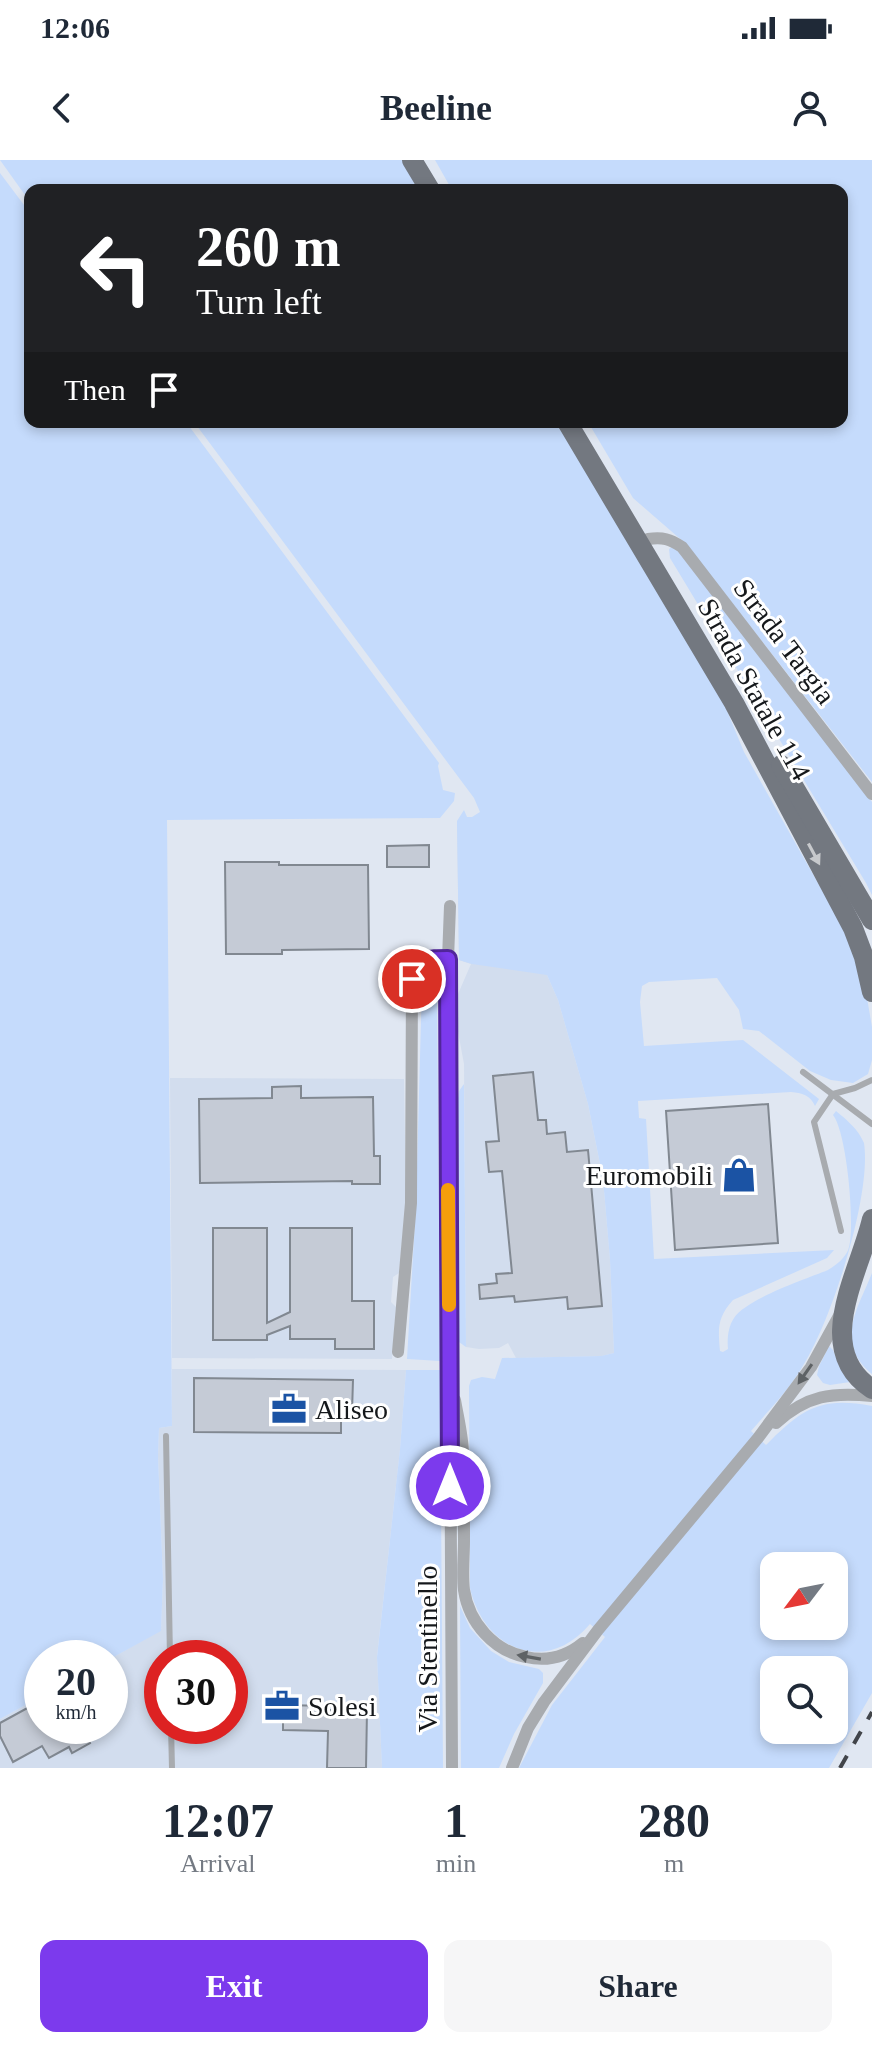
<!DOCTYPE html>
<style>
:root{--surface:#fff;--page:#f6f6f7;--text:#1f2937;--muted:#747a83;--accent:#7c3aed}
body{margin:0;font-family:Georgia,serif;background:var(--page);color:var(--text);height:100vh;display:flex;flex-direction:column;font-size:30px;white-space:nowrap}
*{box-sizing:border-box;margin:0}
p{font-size:26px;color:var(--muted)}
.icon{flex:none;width:44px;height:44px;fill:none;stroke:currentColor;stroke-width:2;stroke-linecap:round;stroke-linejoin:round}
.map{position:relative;height:1608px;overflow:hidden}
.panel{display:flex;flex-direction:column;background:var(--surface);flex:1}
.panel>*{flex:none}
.top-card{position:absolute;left:24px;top:24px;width:824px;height:244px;border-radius:16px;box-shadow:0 4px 12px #0003;background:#202124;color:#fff;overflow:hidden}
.needle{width:52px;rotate:238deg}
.tools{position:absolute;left:760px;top:1392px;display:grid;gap:16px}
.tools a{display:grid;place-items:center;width:88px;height:88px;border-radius:16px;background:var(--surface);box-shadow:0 4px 12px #0003;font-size:40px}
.speed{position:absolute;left:24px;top:1480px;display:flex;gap:16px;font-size:40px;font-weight:700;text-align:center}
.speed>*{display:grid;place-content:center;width:104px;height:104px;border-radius:50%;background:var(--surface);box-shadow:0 4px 12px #0003;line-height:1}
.speed small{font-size:20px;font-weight:400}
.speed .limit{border:12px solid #d22;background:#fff;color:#111}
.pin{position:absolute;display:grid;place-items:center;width:68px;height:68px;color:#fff;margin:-34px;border:4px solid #fff;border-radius:50%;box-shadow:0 2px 8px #0007}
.me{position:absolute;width:88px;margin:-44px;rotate:0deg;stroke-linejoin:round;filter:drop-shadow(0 0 6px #0008)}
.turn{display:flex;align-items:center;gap:28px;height:168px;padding:0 40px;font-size:36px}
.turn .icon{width:104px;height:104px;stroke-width:2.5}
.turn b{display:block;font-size:56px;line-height:68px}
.then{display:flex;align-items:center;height:76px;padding:0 40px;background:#0003;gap:16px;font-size:30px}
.eta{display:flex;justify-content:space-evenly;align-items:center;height:136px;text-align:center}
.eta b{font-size:48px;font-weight:700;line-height:56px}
.action{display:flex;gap:16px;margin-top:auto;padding:16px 40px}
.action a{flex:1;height:92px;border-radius:16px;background:var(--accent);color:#fff;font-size:32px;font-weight:700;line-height:92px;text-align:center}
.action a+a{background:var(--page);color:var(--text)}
.status{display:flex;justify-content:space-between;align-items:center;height:56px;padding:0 40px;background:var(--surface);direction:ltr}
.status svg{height:22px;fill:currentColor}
header{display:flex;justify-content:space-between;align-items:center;height:104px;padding:0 40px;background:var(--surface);font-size:36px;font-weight:700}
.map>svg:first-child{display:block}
.built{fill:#d2ddee;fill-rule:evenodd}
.green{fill:#c5dbfc;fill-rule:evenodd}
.building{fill:#c5cbd6;stroke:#818891;stroke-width:2}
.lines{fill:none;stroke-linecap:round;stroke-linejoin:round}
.lane{stroke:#a8abaf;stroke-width:6}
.street{stroke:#a8abaf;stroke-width:12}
.primary{stroke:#737880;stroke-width:20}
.rail{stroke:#42454a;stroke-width:4;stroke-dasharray:14 14;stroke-linecap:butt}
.oneway{fill:#c7c9cc}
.oneway2{fill:#5e6265}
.route-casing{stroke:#51269a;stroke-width:20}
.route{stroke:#7c3aed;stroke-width:14}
.slow{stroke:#f59e0b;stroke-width:14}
.labels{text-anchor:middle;stroke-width:6;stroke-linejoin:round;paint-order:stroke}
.street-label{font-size:28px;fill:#15181b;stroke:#fff}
.poi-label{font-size:28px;fill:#15181b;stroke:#fff;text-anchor:start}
</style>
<div class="status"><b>12:06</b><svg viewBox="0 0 49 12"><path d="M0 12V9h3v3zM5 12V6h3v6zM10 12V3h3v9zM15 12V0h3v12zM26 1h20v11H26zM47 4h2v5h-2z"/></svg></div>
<header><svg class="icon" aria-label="back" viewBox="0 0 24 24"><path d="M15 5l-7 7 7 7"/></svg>Beeline<svg class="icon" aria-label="person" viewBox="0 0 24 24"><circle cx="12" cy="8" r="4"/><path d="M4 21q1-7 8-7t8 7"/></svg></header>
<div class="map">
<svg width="872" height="1608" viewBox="0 0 872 1608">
<rect width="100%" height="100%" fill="#e0e7f2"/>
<!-- built -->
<g class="built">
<polygon points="457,661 547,815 558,840 588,944 603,1019 610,1100 614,1193 602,1196 516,1198 508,1183 499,1188 479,1189 466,1187 464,904 458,872 458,834 471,804 459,800"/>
<polygon points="170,918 404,919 406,1042 399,1113 393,1117 392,1130 391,1142 396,1147 392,1199 172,1198"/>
<path d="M172,1209l234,1 -6,79 -23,207 5,112h-382v-49l42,-23v30h68v-67l51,-29 2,-51 -5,-123 1,-28 13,-2zM162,1498h68v68h-68z"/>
</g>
<!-- green -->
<g class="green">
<polygon points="0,0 403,0 421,30 30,30 30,42"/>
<polygon points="435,0 872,0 872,622 686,384 633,338 588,262 842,262 842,30 452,30"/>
<polygon points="0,13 30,53 30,262 186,262 439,603 438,606 443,630 455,633 454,641 440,658 167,660 172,1266 159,1268 158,1296 163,1419 161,1471 110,1499 42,1498 42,1536 0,1559"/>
<path d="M194,262h363l166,279 21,51 96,170 15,32 11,38 6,35v33l-4,14 -15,9 -22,-3 -21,-9 -51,-40 -16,-2 -4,-19 -22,-32 -68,4 -7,4 -2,16 4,44 99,-6 76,59 -4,7c-5,-11 -13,-13 -24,-14l-153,9 1,17 7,1 8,140 180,-9 -7,8 -94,42c-16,18 -15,28 -13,51l3,1 5,-3c-1,-10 0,-22 6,-31 12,-19 72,-39 94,-48 8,-5 19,-13 21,-23 6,-23 -2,-114 -16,-132l3,-4c11,9 22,18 28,32 8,52 -33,180 -63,226 -14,23 -33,42 -50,62l15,14c36,-36 54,-49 106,-39v287l-43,75h-310l33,-63 53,-68 -15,-13c-44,52 -106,26 -120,-36l-1,-202 2,-6 11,-3 13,2 7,-21 99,-2 13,-3 -4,-93 -7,-81 -15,-75 -30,-104 -11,-25 -75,-11 -13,-4 -2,-139 7,-11 3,7h5l8,-5 -6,-14zM774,1406h60v60h-60zM774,1510h60v60h-60z"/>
<polygon points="673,386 684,396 872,642 872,735 866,723 670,398 669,389"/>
<polygon points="431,813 436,816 437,823 440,1201 407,1199 416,1044 422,824 425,817"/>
<polygon points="464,924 466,1187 459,1182 458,938 459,931"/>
<path d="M872,1113v101c-38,-32 -15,-63 0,-101z"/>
<polygon points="829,1186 833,1190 839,1205 850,1222 830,1225 823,1223 817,1215 819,1206"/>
<polygon points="406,1210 440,1210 443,1608 382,1608 377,1497 400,1289"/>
<polygon points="460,1446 470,1468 491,1491 509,1502 539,1509 543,1513 543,1523 514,1574 499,1608 461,1608"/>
</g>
<!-- building -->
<g class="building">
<polygon points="429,685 429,707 387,707 387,686"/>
<polygon points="225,702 279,702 279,705 368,705 369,789 282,790 282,794 226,794"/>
<polygon points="533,912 538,960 546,960 547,974 565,972 567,992 588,990 602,1146 568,1149 567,1137 515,1142 514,1136 480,1139 479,1125 497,1123 496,1114 512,1113 502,1011 489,1012 486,982 499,981 493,916"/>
<polygon points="301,926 301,938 373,937 374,996 380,996 380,1024 352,1024 352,1021 200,1023 199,939 272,938 272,927"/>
<polygon points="768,944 778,1083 675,1090 666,951"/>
<polygon points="213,1068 267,1068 267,1163 290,1152 290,1068 352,1068 352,1141 374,1141 374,1189 335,1189 335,1179 290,1179 290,1166 267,1175 267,1180 213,1180"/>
<polygon points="194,1218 353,1220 352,1252 341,1252 341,1273 194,1272"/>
<polygon points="42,1540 42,1566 81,1566 90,1583 72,1593 69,1587 49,1598 42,1586 13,1602 0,1576 0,1563"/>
<polygon points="283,1545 328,1546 328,1550 367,1550 366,1608 327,1608 328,1571 283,1570"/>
</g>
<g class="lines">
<!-- lane -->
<g class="lane">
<polyline points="803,912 872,964"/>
<polyline points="841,1071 814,962 833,934 855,928 872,920"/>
<polyline points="166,1276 170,1498"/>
<polyline points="171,1566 172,1608"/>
</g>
<!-- street -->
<g class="street">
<path d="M648,379c15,-2 22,0 34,8l190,247"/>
<polyline points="450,746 448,799 452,1608"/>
<path d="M398,1192l13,-149 1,-224c8,-19 15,-20 36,-20"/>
<path d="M455,1240c3,18 8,37 8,55 1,28 1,57 1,86 0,15 -2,33 0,49 5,33 30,61 62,67 22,5 40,0 57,-14"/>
<path d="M776,1263c31,-28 56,-31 96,-27"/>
<polyline points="512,1608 528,1568 544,1542 598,1470 758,1278 811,1207 839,1156"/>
</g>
<!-- primary -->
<g class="primary">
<polyline points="412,0 430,30"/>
<polyline points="567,262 734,543 853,768 864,797 872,832"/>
<polyline points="781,605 872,760"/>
<path d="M872,1059c-12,53 -61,130 0,170"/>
</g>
<!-- rail -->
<polyline class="rail" points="840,1608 872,1552"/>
</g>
<!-- one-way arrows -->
<defs><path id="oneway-solid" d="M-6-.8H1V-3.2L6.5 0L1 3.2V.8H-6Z" transform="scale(2)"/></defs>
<use class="oneway" href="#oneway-solid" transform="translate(814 694) rotate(62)"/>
<g class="oneway2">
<use href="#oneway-solid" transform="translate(805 1214) rotate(125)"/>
<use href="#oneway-solid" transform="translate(529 1497) rotate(-170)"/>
</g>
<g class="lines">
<!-- route casing -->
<g class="route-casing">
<path id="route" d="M412,819c8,-20 15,-20 36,-20l2,527"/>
</g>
<!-- route -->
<use href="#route" class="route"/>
<!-- slow -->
<polyline class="slow" points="448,1030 449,1145"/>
</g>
<!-- icons -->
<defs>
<g id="shop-bare" transform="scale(2.76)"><path d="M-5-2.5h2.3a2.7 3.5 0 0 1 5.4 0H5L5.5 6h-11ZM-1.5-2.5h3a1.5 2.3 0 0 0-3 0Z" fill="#1b53a4" stroke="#fff" stroke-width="2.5" paint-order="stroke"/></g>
<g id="office-bare" transform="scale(2.76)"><path d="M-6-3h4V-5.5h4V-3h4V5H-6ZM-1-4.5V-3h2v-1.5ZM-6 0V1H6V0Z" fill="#1b53a4" stroke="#fff" stroke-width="2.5" paint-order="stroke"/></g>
</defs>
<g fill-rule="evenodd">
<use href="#shop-bare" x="739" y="1015"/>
<use href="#office-bare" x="289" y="1249"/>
<use href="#office-bare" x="282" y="1546"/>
</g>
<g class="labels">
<!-- street labels -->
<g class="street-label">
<text transform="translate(785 481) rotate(53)" y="10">Strada Targia</text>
<text transform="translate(755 529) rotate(61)" y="10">Strada Statale 114</text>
<text transform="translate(427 1489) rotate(-90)" y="10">Via Stentinello</text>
</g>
<!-- poi labels -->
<g class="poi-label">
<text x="713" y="1025" text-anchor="end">Euromobili</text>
<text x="315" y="1259">Aliseo</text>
<text x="308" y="1556">Solesi</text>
</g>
</g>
</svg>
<div class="tools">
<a><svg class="needle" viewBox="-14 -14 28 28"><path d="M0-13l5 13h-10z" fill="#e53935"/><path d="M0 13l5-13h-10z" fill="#747a83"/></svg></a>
<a><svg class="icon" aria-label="search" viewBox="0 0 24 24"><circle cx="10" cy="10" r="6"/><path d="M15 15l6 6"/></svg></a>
</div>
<div class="speed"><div>20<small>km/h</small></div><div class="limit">30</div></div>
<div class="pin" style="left:412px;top:819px;background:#d93025"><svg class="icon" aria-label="arrive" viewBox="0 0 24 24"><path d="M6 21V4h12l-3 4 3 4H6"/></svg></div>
<svg class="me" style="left:450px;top:1326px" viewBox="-20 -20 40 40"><circle r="17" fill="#7c3aed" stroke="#fff" stroke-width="3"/><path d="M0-11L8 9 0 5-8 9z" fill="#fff"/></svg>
<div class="top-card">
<div class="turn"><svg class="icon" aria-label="left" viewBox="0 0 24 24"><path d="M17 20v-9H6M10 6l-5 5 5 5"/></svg><div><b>260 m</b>Turn left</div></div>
<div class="then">Then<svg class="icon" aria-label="arrive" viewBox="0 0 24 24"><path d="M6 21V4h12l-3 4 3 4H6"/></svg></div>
</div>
</div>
<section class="panel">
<div class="eta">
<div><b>12:07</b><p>Arrival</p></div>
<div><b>1</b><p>min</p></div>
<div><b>280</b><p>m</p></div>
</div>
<div class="action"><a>Exit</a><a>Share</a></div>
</section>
